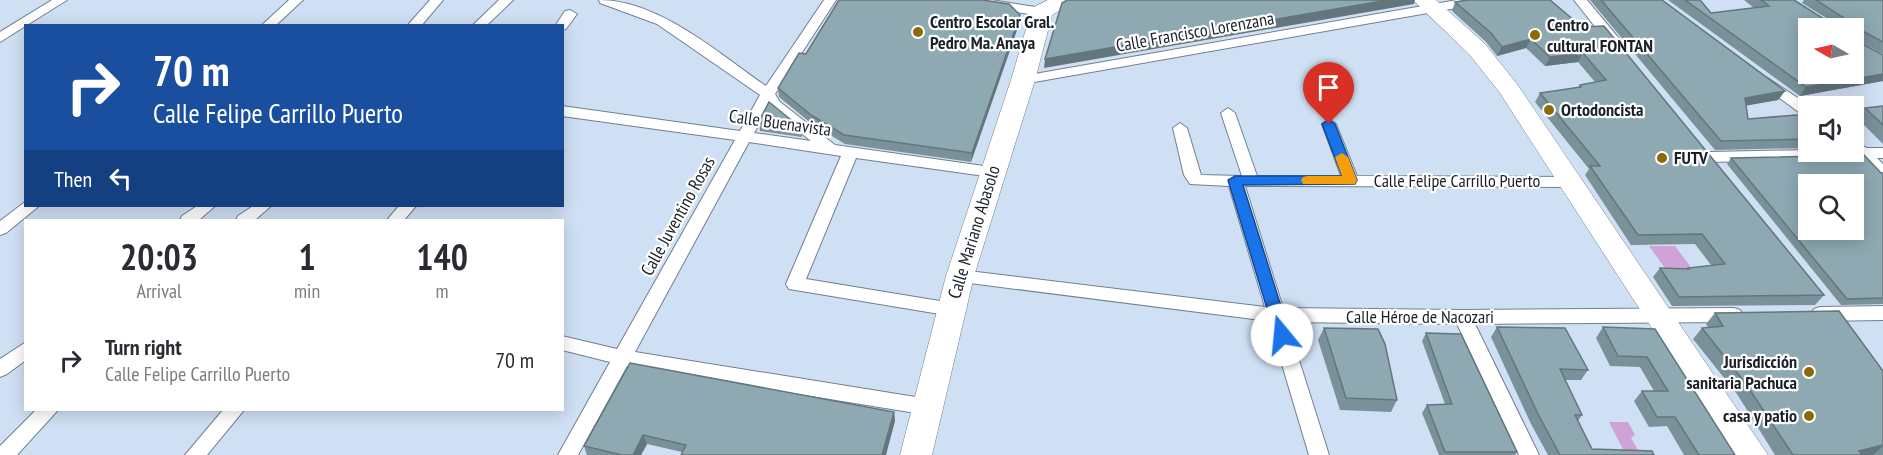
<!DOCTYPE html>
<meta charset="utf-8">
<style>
:root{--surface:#fff;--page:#f7f7f7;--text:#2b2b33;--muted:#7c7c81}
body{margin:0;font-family:"PT Sans Narrow",sans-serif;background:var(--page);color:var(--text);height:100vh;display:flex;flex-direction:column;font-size:22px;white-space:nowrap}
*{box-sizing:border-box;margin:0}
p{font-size:20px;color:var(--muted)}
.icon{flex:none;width:33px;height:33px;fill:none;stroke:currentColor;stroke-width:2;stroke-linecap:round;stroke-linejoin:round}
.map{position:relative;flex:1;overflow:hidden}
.drawer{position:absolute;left:24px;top:219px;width:540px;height:192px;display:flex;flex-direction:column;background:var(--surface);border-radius:0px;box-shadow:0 3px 15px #0003}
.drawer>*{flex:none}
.guide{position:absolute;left:24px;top:24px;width:540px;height:183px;border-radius:0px;box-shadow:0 3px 15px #0003;background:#1a4fa0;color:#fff;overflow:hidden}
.needle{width:39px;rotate:279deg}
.fabs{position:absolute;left:1798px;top:18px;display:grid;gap:12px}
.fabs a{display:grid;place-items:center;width:66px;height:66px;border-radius:0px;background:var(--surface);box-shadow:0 3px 15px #0003;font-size:30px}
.pin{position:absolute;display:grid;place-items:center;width:51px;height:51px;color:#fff;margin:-62px -26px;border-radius:50% 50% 50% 0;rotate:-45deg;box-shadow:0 0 6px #0007}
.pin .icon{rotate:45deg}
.me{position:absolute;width:66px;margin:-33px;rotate:343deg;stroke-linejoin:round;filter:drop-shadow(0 0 4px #0008)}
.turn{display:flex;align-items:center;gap:21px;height:126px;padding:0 30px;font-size:27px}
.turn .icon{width:78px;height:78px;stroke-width:2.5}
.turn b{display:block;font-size:42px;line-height:51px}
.then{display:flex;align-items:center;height:57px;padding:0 30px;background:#0003;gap:12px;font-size:22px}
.eta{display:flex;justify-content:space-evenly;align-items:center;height:102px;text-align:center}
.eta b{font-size:36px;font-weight:700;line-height:42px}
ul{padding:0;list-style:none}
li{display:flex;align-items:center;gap:18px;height:78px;padding:0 30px}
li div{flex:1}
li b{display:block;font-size:22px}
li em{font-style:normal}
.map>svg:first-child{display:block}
.green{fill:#d0a3d8}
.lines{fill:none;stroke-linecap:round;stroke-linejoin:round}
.minor-casing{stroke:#717f91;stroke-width:2}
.primary-casing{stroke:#717f91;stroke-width:1}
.minor{fill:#fff;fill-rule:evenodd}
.primary{fill:#fff;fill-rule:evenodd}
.wall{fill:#7a9199}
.shaded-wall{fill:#63767d}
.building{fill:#8ea9b2;stroke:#63767d;stroke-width:1.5;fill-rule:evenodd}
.route{fill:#1a73e8;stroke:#114b97;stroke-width:1.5}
.slow{fill:#f59e0b}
.poi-dot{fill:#8a6a09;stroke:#fff;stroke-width:2}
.labels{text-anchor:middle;stroke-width:4.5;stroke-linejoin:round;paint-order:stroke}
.poi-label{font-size:18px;font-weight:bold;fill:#1b2128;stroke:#fff;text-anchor:start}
.street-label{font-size:18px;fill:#1b2128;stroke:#fff}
</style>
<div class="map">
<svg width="1883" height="455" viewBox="0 0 1883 455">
<rect width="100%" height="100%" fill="#d0e0f4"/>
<!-- green -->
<g class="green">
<polygon points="1649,246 1675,246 1699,278 1672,278"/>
<polygon points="1609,422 1628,422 1635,435 1631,438 1641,455 1626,455"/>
</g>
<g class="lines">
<!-- minor casing -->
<g class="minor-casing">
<g id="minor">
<polygon points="52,0 67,0 0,42 0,32"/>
<polygon points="289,0 303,0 275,26 261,26"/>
<polygon points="430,0 443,0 421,26 407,26"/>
<polygon points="499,0 513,0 486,26 472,26"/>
<path d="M599,0c60,0 119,53 167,86l58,-86h12l-61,94 5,8 55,43 163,23 2,4 -2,4 -6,1 -136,-19 -50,121 152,25 3,5 -3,5 -6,2 -163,-27 -3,-5 55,-128 -92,-14 -114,210 293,47 7,2 3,6 -3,6 -7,2 -301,-49 -49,89h-20l52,-93 -48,-12v-14l55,13 118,-209 -173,-24v-10l178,25 20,-36 -103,-71 -57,-21zM769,106l1,2 41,33 -57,-8z"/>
<polygon points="960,0 991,0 1042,8 1049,12 1042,16 966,4"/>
<polygon points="1457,0 1485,0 1479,4 1023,84 1016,80 1023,76"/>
<polygon points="1574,0 1587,0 1621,41 1623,44 1621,47 1611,47"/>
<polygon points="570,10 577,14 566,29 562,30 562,26 555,26 565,11"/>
<polygon points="1766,77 1810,106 1809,118 1804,116 1761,84 1759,81"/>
<polygon points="1228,108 1235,113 1257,176 1341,176 1322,124 1329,119 1336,124 1357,176 1572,177 1578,178 1580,182 1578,186 1572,187 1245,186 1283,308 1463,310 1734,308 1740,310 1743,315 1740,320 1734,322 1475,324 1539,455 1519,455 1457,324 1287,322 1329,455 1309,455 1269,321 954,281 951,276 954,271 960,270 1265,307 1229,186 1190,184 1184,175 1173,128 1180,123 1187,128 1201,175 1242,176 1221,113"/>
<polygon points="1860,145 1867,148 1883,148 1883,158 1877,158 1883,164 1883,178 1877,177 1860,159 1710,162 1702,157 1710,152 1809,150 1809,152 1854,152 1855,146"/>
<polygon points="25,202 26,206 39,206 6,233 0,235 0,221"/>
<polygon points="197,206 215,206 199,220 180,220 182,216"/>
<polygon points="253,206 271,206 255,220 236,220 238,216"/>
<polygon points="399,206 416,206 404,220 387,220"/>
<polygon points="1883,306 1883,320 1820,321 1814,319 1811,314 1814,309 1820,307"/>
<polygon points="26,342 26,360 7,374 0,377 0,359"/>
<polygon points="36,410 58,410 17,455 0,455 0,446"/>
<polygon points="223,410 244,410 207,455 185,455"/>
</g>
</g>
<!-- primary casing -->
<g class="primary-casing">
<g id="primary">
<polygon points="1048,0 1074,0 1070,4 1052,15 1035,80 974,276 932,455 900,455 946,276 1011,80 1031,12 1034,7"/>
<polygon points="1413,0 1436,0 1485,44 1517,84 1768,455 1734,455 1500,93 1469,54"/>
</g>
</g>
<!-- minor -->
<use href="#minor" class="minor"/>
<!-- primary -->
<use href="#primary" class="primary"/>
</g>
<!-- wall -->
<g class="wall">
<polygon points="1550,0 1824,295 1815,305 1672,306 1653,277 1660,268 1687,269 1688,268 1711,265 1695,244 1631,245 1585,175 1589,169 1535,102 1540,93 1578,87 1580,85 1595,82 1578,62 1545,66 1526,48 1497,56 1486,42 1452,11 1455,2"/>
<polygon points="1590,0 1662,0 1785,91 1778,100 1746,105 1748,119 1809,114 1809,148 1715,150"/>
<polygon points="1668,0 1700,0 1711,13 1754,8 1744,0 1794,0 1827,21 1831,21 1802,3 1804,0 1883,0 1883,54 1859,41 1859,42 1883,55 1883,81 1800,96"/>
<polygon points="1020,15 1019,24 971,162 845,144 812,124 779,97 778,88 806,54"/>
<polygon points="1883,106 1883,144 1857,118 1865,108"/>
<polygon points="759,121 801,128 802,137 760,131"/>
<polygon points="1731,158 1883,173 1883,304 1841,305 1727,164"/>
<polygon points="1715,313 1883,371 1883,455 1775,455 1737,394 1693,339 1702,328 1708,327 1706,324"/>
<polygon points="1497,327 1588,370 1581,380 1565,380 1582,415 1578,421 1592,449 1654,455 1548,455 1531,424 1491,337"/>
<polygon points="1603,327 1655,329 1735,455 1684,455 1667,426 1649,427 1634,401 1642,391 1654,391 1640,367 1610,366 1596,338"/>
<polygon points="1324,328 1397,400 1391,412 1340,410 1318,340"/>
<polygon points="1426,333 1517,452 1515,455 1439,455 1422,413 1427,405 1445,404 1422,341"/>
<polygon points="630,363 894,412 895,421 682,452 647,444 641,455 587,455 584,446"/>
</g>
<!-- shaded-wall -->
<g class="shaded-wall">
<polygon points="1388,0 1415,0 1414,4 1044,68 1045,59"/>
<polygon points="1020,15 1019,24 971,162 972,153"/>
<polygon points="1531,39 1526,48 1497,56 1502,47"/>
<polygon points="1583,53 1578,62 1545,66 1550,57"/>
<polygon points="1883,74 1883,81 1800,96 1806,87"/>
<polygon points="1785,91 1778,100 1739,107 1745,98"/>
<polygon points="894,412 895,421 886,455 882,455"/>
<polygon points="643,435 647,444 641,455 633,455"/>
<polygon points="1883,445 1883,446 1873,455 1854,455 1859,451"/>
</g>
<!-- building -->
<g class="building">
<polygon points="839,0 983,0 1009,4 1020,15 972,153 844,135 811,115 778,88 799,53 806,54"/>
<polygon points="1067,0 1388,0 1045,59 1062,3"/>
<polygon points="1467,0 1550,0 1582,27 1604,26 1824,295 1679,297 1660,268 1689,269 1688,268 1725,264 1702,234 1638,235 1590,166 1600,166 1540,93 1581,87 1580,85 1606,80 1583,53 1550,57 1531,39 1502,47 1491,33 1455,2"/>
<polygon points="1601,0 1662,0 1785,91 1745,98 1748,119 1809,114 1809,139 1721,141"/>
<path d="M1685,0h15l11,13 58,-7 -8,-6h33l33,21 16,1 1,-4 -28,-18h67v42l-24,-13v13l24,13v19l-77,13zM1809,28h45v46h-45z"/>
<polygon points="769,102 801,128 759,121"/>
<polygon points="1883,106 1883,125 1865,108"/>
<path d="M1864,155l17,18h2v125l-36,1 -116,-141zM1809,184h45v46h-45z"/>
<polygon points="1839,311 1883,371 1883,445 1859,451 1862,455 1793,455 1746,384 1702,328 1723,326 1715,313"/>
<polygon points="1497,327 1565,328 1588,370 1560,369 1582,415 1575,415 1592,449 1652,451 1654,455 1560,455 1538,414"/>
<polygon points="1603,327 1655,329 1735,455 1699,455 1675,417 1657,417 1642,391 1668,391 1647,357 1618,356"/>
<polygon points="1324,328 1378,329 1385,344 1397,400 1346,398"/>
<polygon points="1426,333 1461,334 1517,452 1445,452 1427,405 1452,404"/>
<polygon points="630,363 894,412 882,455 681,455 686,445 643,435 633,455 622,455 584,446"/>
</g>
<!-- route -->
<polygon class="route" points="1329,120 1335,124 1357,180 1355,184 1243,185 1290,335 1288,340 1277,340 1275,335 1228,180 1235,176 1342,176 1322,124"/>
<!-- slow -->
<polygon class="slow" points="1342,153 1348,157 1357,180 1355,184 1303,184 1301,180 1303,177 1307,176 1342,176 1335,157"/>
<!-- markers -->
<g class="poi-dot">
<circle cx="918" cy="32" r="6"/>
<circle cx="1535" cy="35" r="6"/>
<circle cx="1549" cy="110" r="6"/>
<circle cx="1662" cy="158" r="6"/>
<circle cx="1809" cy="372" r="6"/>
<circle cx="1809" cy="416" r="6"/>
</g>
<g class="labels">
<!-- poi labels -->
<g class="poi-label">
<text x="930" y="28">Centro Escolar Gral.<tspan x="930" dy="21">Pedro Ma. Anaya</tspan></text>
<text x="1547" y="31">Centro<tspan x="1547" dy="21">cultural FONTAN</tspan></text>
<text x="1561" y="116">Ortodoncista</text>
<text x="1674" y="164">FUTV</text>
<text x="1797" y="368" text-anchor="end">Jurisdicción<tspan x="1797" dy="21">sanitaria Pachuca</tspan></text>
<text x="1797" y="422" text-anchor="end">casa y patio</text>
</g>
<!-- street labels -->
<g class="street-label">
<text transform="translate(1195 32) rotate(-10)" y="6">Calle Francisco Lorenzana</text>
<text transform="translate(780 123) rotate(8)" y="6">Calle Buenavista</text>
<text x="1457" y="187">Calle Felipe Carrillo Puerto</text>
<text transform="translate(678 216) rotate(-61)" y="6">Calle Juventino Rosas</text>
<text transform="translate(974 232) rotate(-73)" y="6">Calle Mariano Abasolo</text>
<text x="1420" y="323">Calle Héroe de Nacozari</text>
</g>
</g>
</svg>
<div class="fabs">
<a><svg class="needle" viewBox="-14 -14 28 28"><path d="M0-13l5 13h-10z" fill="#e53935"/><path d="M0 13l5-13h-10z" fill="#7c7c81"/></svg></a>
<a><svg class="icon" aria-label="sound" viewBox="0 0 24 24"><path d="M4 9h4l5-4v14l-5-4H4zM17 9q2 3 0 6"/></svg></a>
<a><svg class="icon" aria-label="search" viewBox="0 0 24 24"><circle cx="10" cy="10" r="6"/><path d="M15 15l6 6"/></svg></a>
</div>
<div class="pin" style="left:1329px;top:124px;background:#d93025"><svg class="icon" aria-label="arrive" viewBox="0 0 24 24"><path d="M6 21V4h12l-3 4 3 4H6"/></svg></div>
<svg class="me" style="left:1282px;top:335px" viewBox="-20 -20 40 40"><circle r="19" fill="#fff"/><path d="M0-13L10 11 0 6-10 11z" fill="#1a73e8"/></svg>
<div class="guide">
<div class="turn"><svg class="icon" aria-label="right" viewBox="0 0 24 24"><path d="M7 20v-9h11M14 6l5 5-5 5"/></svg><div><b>70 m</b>Calle Felipe Carrillo Puerto</div></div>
<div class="then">Then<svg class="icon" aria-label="left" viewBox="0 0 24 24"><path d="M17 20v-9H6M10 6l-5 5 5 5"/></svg></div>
</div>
<section class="drawer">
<div class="eta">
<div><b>20:03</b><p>Arrival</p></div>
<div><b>1</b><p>min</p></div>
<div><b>140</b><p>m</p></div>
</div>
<ul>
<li><svg class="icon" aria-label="right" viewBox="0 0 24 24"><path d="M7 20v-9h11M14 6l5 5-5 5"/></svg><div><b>Turn right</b><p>Calle Felipe Carrillo Puerto</p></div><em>70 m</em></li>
</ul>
</section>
</div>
